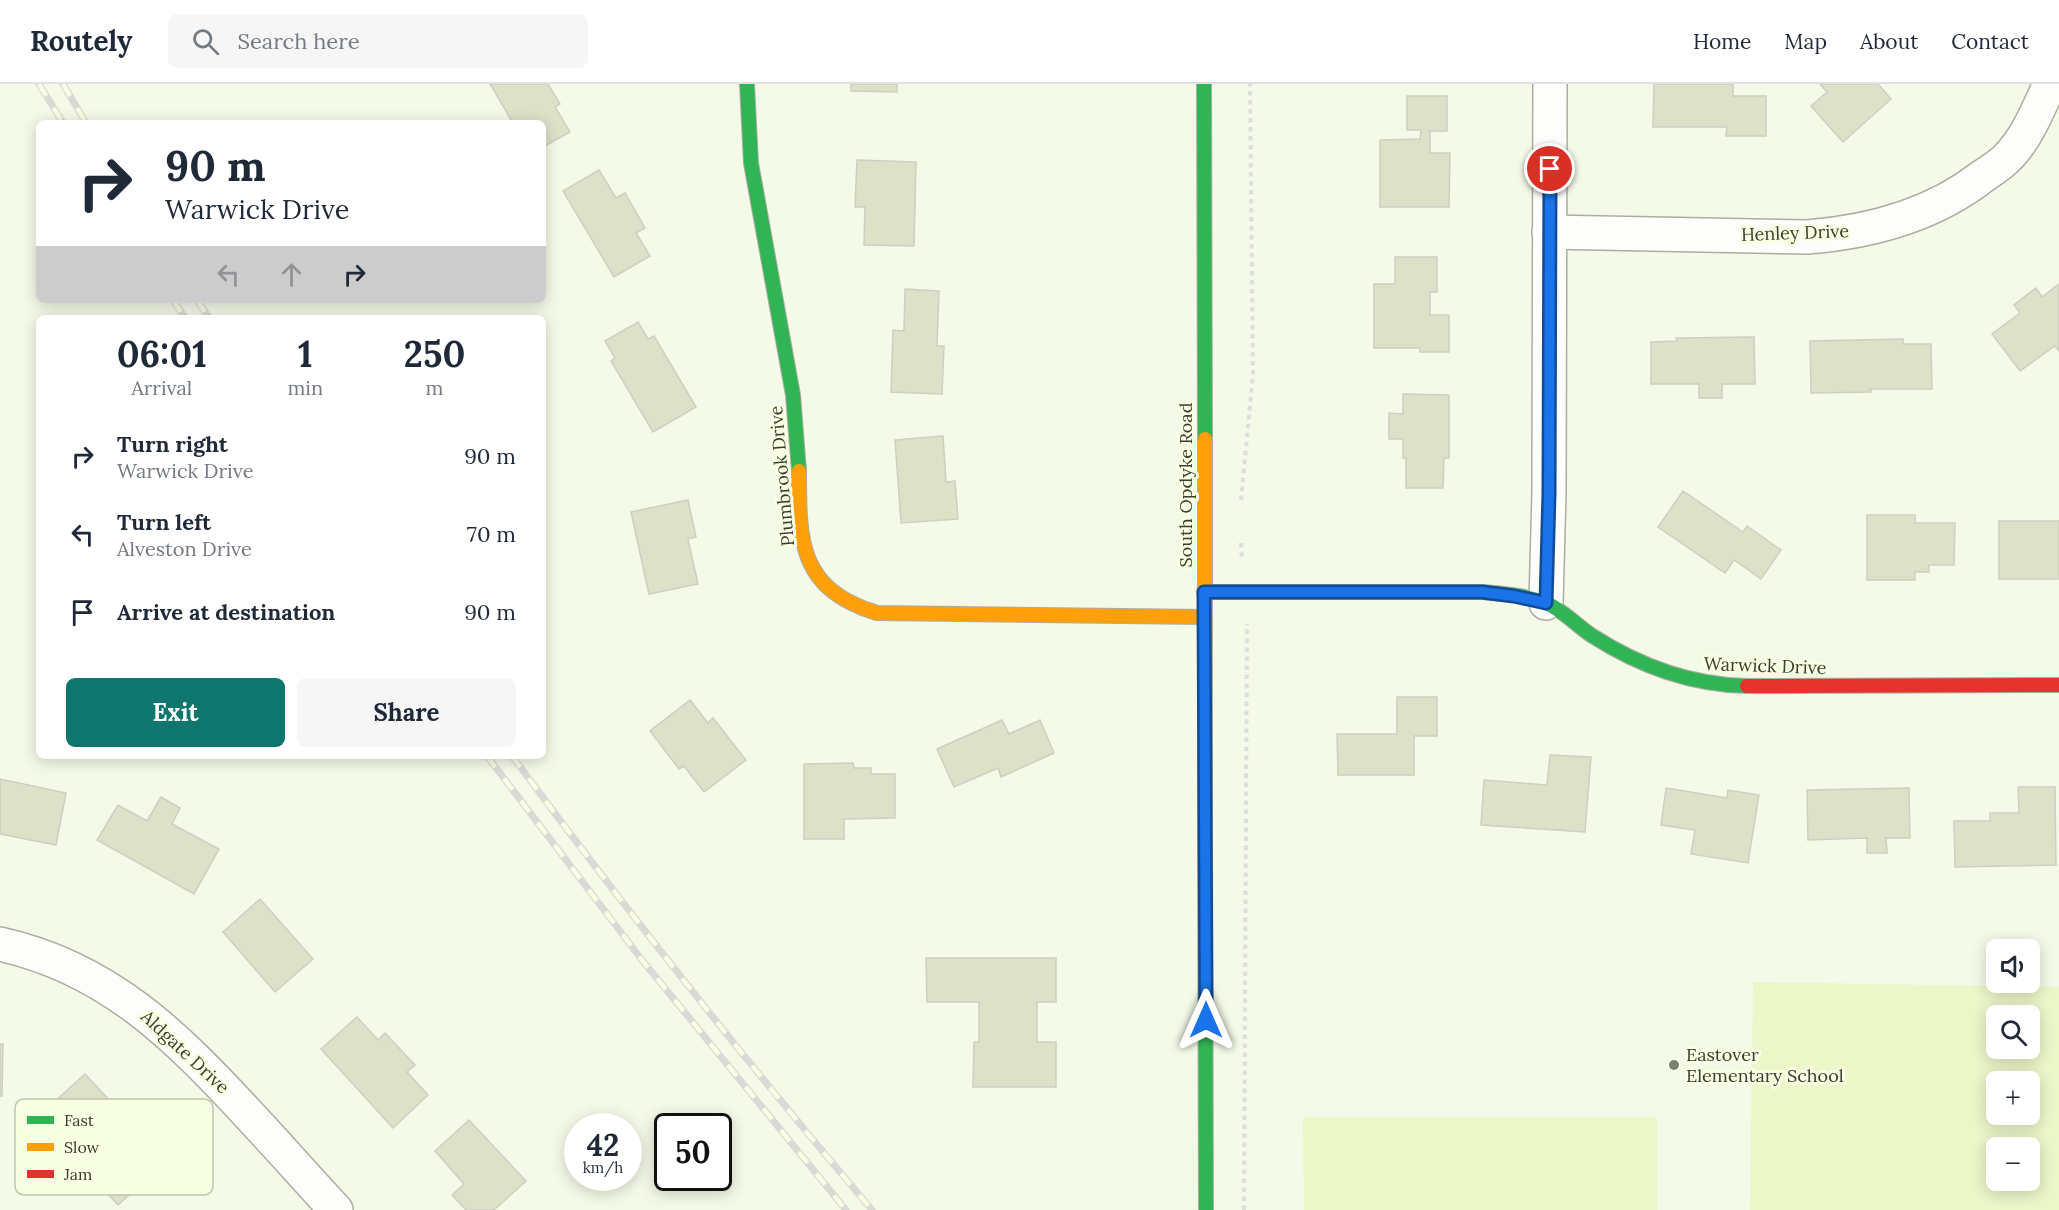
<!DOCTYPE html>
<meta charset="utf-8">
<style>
:root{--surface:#fff;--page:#f6f6f7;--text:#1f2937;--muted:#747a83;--line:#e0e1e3;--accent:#0f766e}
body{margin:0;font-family:Lora,serif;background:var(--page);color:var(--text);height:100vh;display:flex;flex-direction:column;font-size:22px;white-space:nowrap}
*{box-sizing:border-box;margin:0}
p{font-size:20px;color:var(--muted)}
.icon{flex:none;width:33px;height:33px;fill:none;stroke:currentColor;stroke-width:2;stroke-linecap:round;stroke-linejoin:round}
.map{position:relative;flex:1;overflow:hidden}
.side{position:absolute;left:36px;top:231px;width:510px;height:444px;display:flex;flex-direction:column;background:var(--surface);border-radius:9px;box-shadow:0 3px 15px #0003}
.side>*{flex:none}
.guide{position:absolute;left:36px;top:36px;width:510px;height:183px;border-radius:9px;box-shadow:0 3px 15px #0003;background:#fff;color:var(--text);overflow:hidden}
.controls{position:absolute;left:1986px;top:855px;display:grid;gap:12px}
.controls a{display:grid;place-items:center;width:54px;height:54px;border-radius:9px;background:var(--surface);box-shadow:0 3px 15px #0003;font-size:30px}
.speed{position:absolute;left:564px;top:1029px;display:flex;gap:12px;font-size:30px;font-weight:700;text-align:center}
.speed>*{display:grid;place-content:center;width:78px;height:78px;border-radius:50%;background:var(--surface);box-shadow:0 3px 15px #0003;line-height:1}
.speed small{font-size:15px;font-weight:400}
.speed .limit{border:3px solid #111;border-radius:9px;background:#fff;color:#111}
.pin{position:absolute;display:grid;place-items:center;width:51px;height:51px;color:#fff;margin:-26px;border:3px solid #fff;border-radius:50%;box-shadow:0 2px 6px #0007}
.me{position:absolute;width:66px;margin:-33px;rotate:0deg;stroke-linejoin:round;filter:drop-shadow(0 0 4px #0008)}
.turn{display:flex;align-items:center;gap:21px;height:126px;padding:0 30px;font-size:27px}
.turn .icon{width:78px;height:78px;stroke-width:2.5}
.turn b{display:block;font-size:42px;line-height:51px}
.lanes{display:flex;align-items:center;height:57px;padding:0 30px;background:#0003;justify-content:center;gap:30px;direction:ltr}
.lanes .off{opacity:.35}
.eta{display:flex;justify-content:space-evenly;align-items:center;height:102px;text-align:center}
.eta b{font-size:36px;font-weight:700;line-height:42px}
.cta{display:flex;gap:12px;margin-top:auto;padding:12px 30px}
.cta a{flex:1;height:69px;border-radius:9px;background:var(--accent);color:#fff;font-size:24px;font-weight:700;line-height:69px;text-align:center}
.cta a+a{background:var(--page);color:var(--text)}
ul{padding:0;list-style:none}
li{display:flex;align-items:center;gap:18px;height:78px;padding:0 30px}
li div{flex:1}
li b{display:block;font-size:22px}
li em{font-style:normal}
header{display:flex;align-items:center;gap:36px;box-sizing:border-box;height:84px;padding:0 30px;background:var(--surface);border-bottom:2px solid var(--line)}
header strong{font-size:28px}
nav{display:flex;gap:33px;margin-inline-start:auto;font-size:21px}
.search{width:420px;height:54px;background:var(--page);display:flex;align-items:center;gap:15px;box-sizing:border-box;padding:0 21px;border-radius:9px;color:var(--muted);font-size:22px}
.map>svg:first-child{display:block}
.green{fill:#ecf6c9;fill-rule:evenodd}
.building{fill:#dce1c8;stroke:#ccd0c3;stroke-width:1.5}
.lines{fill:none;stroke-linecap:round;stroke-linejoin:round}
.street-casing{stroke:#aaaea0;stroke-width:36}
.fast-casing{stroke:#aaaea0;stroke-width:16}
.slow-casing{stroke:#aaaea0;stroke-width:16}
.jam-casing{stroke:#aaaea0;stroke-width:16}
.path{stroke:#dddfda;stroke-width:4;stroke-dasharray:4.5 4.5;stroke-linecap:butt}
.street{stroke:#fdfefc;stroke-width:33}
.fast{stroke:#30b455;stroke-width:14}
.slow{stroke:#ff9f0a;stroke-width:14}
.jam{stroke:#e5322d;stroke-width:14}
.rail-casing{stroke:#d9dad5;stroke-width:7}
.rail{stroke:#f8ffe2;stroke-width:4.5;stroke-dasharray:14;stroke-linecap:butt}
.route-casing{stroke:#114b97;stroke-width:15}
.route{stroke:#1a73e8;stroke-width:10}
.poi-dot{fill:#7b7f71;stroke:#f8ffe2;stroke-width:2}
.labels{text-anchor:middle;stroke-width:6;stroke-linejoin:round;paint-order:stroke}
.street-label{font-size:18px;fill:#3a3d31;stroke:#f8ffe2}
.poi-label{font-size:18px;fill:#3a3d31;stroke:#f8ffe2;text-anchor:start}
.key{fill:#f8ffe2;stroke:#bfc5ad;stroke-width:1.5}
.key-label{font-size:16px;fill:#3a3d31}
</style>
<header>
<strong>Routely</strong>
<div class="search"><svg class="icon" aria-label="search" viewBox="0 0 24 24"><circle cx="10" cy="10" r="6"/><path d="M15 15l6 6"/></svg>Search here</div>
<nav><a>Home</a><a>Map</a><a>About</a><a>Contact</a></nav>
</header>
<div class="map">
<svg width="2059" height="1126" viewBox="0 0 2059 1126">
<rect width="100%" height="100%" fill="#f4f9e8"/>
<!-- green -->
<g class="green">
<path d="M1753,898l306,5v223h-309zM1996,932h34v32h-34zM1996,998h34v32h-34zM1996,1064h34v32h-34z"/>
<polygon points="1303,1033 1657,1033 1657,1126 1304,1126"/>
</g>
<!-- building -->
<g class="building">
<polygon points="490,0 548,0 560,20 555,23 570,48 543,63 543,39 513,39"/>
<polygon points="851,0 897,0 897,8 851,7"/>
<polygon points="1654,0 1733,0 1733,12 1766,12 1766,52 1726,52 1727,43 1653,43"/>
<polygon points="1820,0 1878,0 1891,15 1843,58 1811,22 1827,8"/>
<polygon points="1407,12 1447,12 1447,47 1430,47 1430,69 1450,69 1449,123 1380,123 1380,56 1420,55 1421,46 1407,46"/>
<polygon points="857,76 916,78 914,162 864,161 865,123 855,123"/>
<polygon points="599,86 616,114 625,109 645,144 636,149 650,172 614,193 563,107"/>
<polygon points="1395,173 1437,173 1437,208 1430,208 1430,231 1449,231 1449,268 1420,268 1420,264 1374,264 1374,200 1395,200"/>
<polygon points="2059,200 2059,267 2055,262 2020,287 1992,250 2020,229 2014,221 2036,204 2042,213"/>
<polygon points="905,205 939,207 937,262 944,262 942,310 891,308 893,246 904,247"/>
<polygon points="638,238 648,255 654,252 696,323 653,348 611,277 615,274 605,257"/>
<polygon points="1754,253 1755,300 1722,300 1722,314 1699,314 1699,300 1651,300 1651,258 1677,257 1676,254"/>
<polygon points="1903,255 1903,260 1931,260 1932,305 1870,305 1871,308 1811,309 1810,257"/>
<polygon points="1403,310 1449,311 1449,374 1444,374 1443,404 1406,404 1406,374 1403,374 1403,355 1389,355 1389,329 1403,330"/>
<polygon points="943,352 946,398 955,397 958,435 901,439 895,356"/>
<polygon points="1683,407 1743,448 1747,442 1781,466 1761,495 1734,476 1725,489 1658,443"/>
<polygon points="688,416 696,453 688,455 698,500 649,510 631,428"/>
<polygon points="1867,431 1915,431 1915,439 1955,439 1954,481 1929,481 1929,488 1915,488 1915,496 1867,496"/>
<rect x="1999" y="437" width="60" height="58"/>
<polygon points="1397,613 1437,613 1437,652 1414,652 1414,691 1338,691 1337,650 1397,650"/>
<polygon points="690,616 708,639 713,634 746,676 704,708 684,682 679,685 650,647"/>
<polygon points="1002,636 1009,650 1040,636 1054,669 1001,693 998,684 954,703 937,665"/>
<polygon points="1550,671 1591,673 1585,748 1481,741 1484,696 1547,701"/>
<polygon points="853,679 854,684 871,684 871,690 895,690 895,734 844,735 844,755 804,755 804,680"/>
<polygon points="0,695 66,709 56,761 0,750"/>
<polygon points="2018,703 2055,703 2056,781 1955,783 1954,737 1990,737 1990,729 2019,729"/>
<polygon points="1666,704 1727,714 1728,706 1759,711 1748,779 1691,770 1695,746 1661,741"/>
<polygon points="1909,704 1910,754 1886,754 1887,769 1867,769 1867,754 1808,756 1807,706"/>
<polygon points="161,713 180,724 172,740 219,765 194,810 97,756 118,721 147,737"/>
<polygon points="260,815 313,875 275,908 223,848"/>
<polygon points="926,874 1056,874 1056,918 1037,918 1037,958 1056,958 1056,1003 973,1003 974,958 979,958 979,918 927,918"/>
<polygon points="357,933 378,956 385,949 415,981 407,988 428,1011 393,1044 321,965"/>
<polygon points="0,960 3,960 2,1012 0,1012"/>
<polygon points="85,990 112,1019 103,1027 157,1086 118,1121 61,1059 65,1054 42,1029"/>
<polygon points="469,1036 526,1097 494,1126 466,1126 452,1111 464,1100 435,1067"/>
</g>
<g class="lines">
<!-- street casing -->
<g class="street-casing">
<g id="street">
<path d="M1549,148l258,5c64,-5 125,-21 176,-61 9,-6 19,-12 26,-20 19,-20 29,-47 41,-72"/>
<polyline points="1546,519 1549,409 1550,0"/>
<path d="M0,860c109,24 177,93 250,172 29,31 57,63 86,94"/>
</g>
</g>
<!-- fast casing -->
<g class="fast-casing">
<g id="fast">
<polyline points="747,0 751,79 793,311 799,387"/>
<polyline points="1204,0 1205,355"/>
<path d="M1204,508h278c21,2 44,3 64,11 17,7 30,22 45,32 48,31 98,50 156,51"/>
<polyline points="1205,764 1206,1126"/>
</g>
</g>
<!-- slow casing -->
<g class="slow-casing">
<g id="slow">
<polyline points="1205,355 1205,764"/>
<path d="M799,387c0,71 0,118 78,142l328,4"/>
</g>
</g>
<!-- jam casing -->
<g class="jam-casing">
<polyline id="jam" points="1747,602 2059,601"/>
</g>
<!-- path -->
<g class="path">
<polyline points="1241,416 1253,290 1250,0"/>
<polyline points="1241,459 1242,476"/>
<polyline points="1244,1126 1247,540"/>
</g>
<!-- street -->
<use href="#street" class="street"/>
<!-- fast -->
<use href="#fast" class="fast"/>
<!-- slow -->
<use href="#slow" class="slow"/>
<!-- jam -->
<use href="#jam" class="jam"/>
<!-- rail casing -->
<g class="rail-casing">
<g id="rail">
<polyline points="39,0 63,39"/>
<polyline points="63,0 86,39"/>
<polyline points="173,216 185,234"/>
<polyline points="197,216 209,234"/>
<polyline points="487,672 642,876 846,1126"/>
<path d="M512,672c115,155 235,307 360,454"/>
</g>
</g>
<!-- rail -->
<use href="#rail" class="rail"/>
</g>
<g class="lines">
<!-- route casing -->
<g class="route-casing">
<polyline id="route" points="1206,936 1204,508 1482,508 1514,512 1546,519 1549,409 1550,85"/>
</g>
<!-- route -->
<use href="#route" class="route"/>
</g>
<!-- markers -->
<circle class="poi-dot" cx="1674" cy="981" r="6"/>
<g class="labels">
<!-- street labels -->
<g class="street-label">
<text transform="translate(1795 149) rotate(-2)" y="6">Henley Drive</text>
<text transform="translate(782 392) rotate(-95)" y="6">Plumbrook Drive</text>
<text transform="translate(1186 401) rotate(-90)" y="6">South Opdyke Road</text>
<text transform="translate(1765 582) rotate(2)" y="6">Warwick Drive</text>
<text transform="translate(185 968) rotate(43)" y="6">Aldgate Drive</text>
</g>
<!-- poi labels -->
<g class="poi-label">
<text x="1686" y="977">Eastover<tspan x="1686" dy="21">Elementary School</tspan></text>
</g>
</g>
<!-- legend -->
<rect x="15" y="1015" width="198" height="96" rx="9" class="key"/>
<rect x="27" y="1032" width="27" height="8" fill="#30b455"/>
<rect x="27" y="1059" width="27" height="8" fill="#ff9f0a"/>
<rect x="27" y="1086" width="27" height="8" fill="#e5322d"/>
<g class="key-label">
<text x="64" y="1042">Fast</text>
<text x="64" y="1069">Slow</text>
<text x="64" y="1096">Jam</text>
</g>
</svg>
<div class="controls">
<a><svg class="icon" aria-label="sound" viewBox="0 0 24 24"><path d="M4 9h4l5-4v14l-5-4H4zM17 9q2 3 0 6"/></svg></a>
<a><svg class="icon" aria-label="search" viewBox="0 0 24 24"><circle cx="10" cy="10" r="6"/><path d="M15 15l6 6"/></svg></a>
<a>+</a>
<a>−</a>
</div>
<div class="speed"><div>42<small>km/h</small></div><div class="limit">50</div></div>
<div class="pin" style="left:1550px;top:85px;background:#d93025"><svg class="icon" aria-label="arrive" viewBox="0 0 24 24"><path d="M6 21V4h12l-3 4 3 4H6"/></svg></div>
<svg class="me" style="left:1206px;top:936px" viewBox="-20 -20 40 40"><path d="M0-17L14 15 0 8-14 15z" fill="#1a73e8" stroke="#fff" stroke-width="4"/></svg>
<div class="guide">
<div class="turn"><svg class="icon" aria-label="right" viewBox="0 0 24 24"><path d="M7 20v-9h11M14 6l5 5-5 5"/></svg><div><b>90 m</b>Warwick Drive</div></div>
<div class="lanes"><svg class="icon off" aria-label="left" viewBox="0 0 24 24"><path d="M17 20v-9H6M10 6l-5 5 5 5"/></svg><svg class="icon off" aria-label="ahead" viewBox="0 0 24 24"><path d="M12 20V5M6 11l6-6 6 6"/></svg><svg class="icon" aria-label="right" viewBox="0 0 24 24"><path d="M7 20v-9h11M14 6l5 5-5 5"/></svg></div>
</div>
<section class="side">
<div class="eta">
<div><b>06:01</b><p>Arrival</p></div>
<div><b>1</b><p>min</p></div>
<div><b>250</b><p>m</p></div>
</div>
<ul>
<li><svg class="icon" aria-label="right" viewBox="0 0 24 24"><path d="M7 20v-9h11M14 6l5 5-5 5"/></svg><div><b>Turn right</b><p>Warwick Drive</p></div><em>90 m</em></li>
<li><svg class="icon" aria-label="left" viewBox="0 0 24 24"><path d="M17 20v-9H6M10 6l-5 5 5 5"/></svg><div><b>Turn left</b><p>Alveston Drive</p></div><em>70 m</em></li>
<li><svg class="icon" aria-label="arrive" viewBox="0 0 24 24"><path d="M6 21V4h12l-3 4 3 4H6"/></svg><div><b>Arrive at destination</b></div><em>90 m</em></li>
</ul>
<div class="cta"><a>Exit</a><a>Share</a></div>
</section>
</div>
